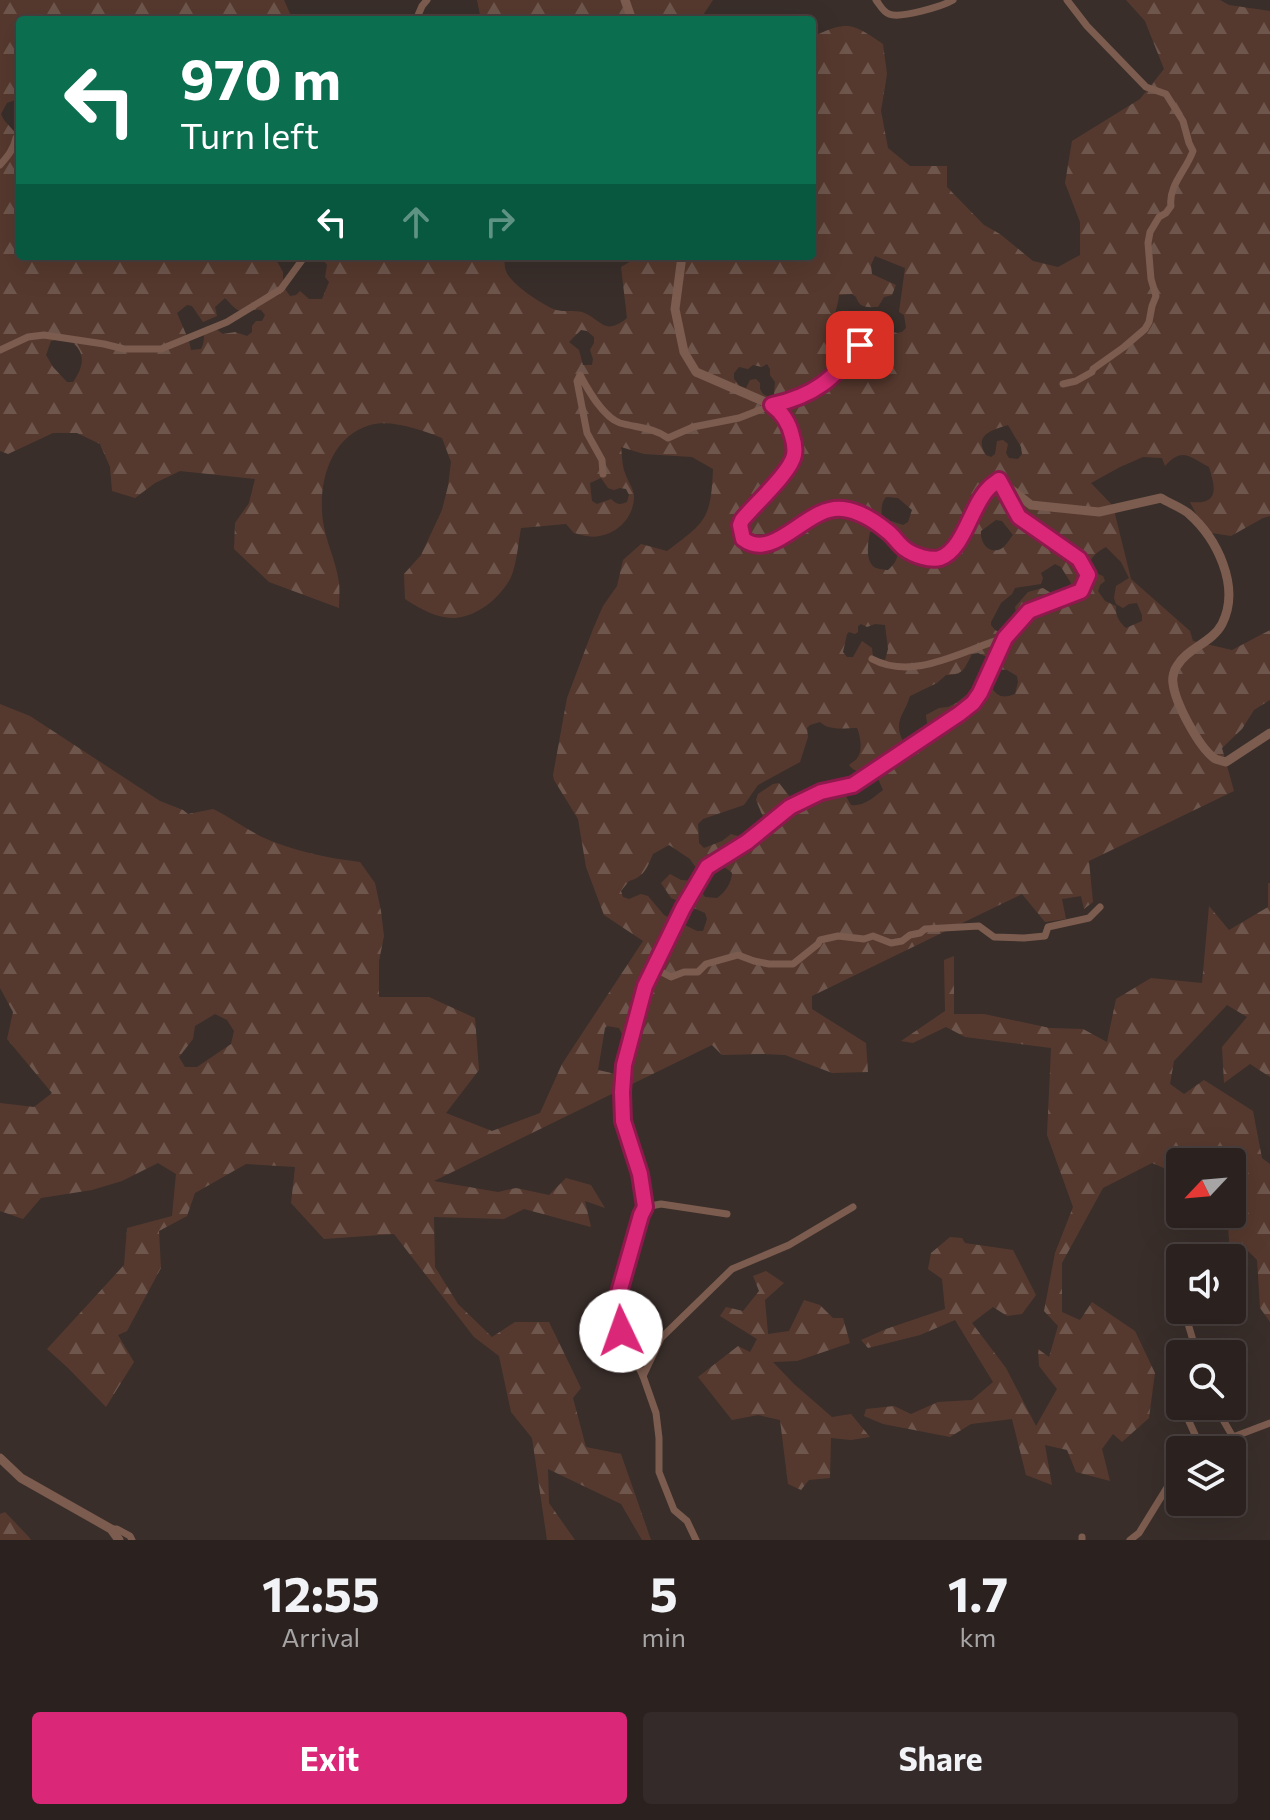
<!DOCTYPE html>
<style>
:root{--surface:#2b2220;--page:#332a29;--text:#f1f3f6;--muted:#a6a4a5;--line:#473f3e;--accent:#db2777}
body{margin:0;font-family:Commissioner,sans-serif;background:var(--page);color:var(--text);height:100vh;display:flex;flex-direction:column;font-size:30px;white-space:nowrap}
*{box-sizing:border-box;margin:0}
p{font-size:26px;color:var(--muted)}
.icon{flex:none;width:44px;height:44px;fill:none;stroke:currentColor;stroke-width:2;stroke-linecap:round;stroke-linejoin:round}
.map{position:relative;height:1540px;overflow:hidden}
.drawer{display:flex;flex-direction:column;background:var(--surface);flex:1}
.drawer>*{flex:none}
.hud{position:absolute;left:16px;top:16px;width:800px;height:244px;border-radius:8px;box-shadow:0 8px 32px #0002,0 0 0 2px var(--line);background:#0b6e4f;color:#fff;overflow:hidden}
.needle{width:52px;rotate:244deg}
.fabs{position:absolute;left:1166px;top:1148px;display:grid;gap:16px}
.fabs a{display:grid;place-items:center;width:80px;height:80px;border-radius:8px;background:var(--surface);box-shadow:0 8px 32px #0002,0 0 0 2px var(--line);font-size:40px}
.pin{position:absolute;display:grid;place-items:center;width:68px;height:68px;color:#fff;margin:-34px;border-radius:16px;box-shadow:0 4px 12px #0006}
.me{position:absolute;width:88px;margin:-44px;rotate:357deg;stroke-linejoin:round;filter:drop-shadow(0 0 6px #0008)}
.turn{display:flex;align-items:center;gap:28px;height:168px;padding:0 32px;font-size:36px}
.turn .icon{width:104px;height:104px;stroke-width:2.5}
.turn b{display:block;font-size:56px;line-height:68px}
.lanes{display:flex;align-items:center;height:76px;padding:0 32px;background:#0003;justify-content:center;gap:40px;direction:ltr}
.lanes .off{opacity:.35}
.eta{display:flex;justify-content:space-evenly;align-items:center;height:136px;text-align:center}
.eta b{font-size:48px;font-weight:700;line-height:56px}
.cta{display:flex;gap:16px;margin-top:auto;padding:16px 32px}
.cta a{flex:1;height:92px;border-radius:8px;background:var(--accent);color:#fff;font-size:32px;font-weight:700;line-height:92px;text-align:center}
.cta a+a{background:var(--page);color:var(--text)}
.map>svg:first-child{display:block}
.forest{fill:url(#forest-firs);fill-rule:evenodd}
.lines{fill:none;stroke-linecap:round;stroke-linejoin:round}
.minor{stroke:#7c5c4f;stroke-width:7}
.tertiary{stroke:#7c5c4f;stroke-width:9}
.route-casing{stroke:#8e194d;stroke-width:20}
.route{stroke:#db2777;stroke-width:14}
</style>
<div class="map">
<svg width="1270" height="1540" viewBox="0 0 1270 1540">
<defs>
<pattern id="forest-firs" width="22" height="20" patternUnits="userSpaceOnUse" patternTransform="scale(2)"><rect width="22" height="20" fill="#56392e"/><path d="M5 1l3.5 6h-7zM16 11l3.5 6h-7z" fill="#6e564c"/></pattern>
</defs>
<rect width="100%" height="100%" fill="#392e2a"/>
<!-- forest -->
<g class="forest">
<path d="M0,0h284l9,20h-273v81l-2,-2 -11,4 -6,11 3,6 16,18c-3,7 -5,10 0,18v100h254l9,16v14l7,10 6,-1 4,-4 9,8h13l7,-17 -4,-5 2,-12 -7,-9h187l-3,3c1,4 0,8 2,12 4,13 38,35 50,39 8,2 18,0 26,2 20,7 21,25 45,6l-6,-51 10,-6 -1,-5h182v-219c35,-16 39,-15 71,7l4,30 -6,37 7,37 22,18h37v21l37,38 16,9 33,27 25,6 22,-12v-33l-15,-39 7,-42 68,-42 24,-30 -19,-48 -19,-21h94l9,5 41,6v505l-7,2 -32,18 -26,-4 -15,-30c29,3 26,-13 19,-35 -20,-11 -27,-20 -44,-1l-3,-8 -19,-1 -23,10 -29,16 22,23 18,73 59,52 3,10 39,9 38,-20v70l-16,10 -12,19 -20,19 12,43 -145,70 4,41 -9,7 -3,-13 -19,3 4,20 -21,3 -23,-28 -210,102v13l54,34 2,29 -36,1 -47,-18 -22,-1 -41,1 -10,-10 -278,136 64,11 18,-4 33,7 17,-17 25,7 14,23 -20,-7 6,26 -67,-18 -20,10 -70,-2 1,50 23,37 34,33 23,-15h34l32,66 -8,10 13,49 35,7 30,86h-9l-21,-36 -73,-35 1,34 26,37h-28l-15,-102 -21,-26 -12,-56 -25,-19 -80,-103 -70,5 -33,-36 4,-36 -49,-3 -51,29 -8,23 -28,15 2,37 -34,63 -9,4 16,27 -28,45 -38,-39 -21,-19 77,-84 3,-37 45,-12 4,-42 -18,-11 -36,18 -30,9 -51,8 -18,21 -23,-8v-108l34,4 18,-14 -45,-54 6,-27 -13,-24v-284l30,12 130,85 23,9 5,4 25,-5c17,8 33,20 49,28 31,14 65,21 98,25l15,21 6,28 3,25 -5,25v36h50l46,21 4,52 -33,43 46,18 48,-18 22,-49 81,-123 -39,-26 -18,-48 -8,-48 -24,-39 -1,-5 14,-77 26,-69 10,-23 14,-20 6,-26 18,-16 26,7c39,-29 44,-32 46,-82l-21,-12 -48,-3 -23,-7c1,8 1,18 4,26 2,7 9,16 9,23 0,20 -15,37 -35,40 -8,2 -17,-1 -25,-3l-8,-9 -45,4c-3,16 -4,35 -10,49 -4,9 -13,19 -20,25 -32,25 -54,18 -86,-3l-1,-25 17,-19 21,-45 6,-24 3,-24 -9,-24c-20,-8 -51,-19 -72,-13 -37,11 -50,51 -48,86 1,27 14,47 17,72 1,8 0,17 0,25l-70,-26 -35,-33 1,-26 14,-20 6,-24 -75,-8 -25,12 -20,15 -23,-7 -2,-24 -10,-23 -23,-11h-24l-45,21 -8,-3zM875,256l30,12 -6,44 5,3 2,13 -4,4c-7,2 -19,-1 -25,-6 -6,-6 -2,-9 -12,-14l-5,4 -6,18 -12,1 -11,-6c2,-12 7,-22 8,-34l13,-1 4,3c4,12 12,10 22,10l6,-10 8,-2 4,-10 -24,-11 -1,-9zM225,298c5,5 12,14 19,14 7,0 10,-4 17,-2l4,5 -3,6h-6l-4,5v6l-5,4 -12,-4 -12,2 -10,-7 -6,-1c-5,7 -1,15 -6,23l-10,1 -2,-9 -12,-28 10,-8 5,1 11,16 14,-6 -2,-9zM581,330l6,1 7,6v6l-4,7 3,9 -1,6h-9l-4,-15 -10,-8zM64,338c22,9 22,27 9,44h-6l-14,-15 -7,-12 5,-14zM767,364l3,5v6l5,7 -1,12 -5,3 -6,-3 -3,-5v-6l-4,-4 -6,1 -4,8 -6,-2 -6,-7v-6l5,-6 9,2 5,-4 9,2zM1008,425l13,22 1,7 -4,5 -9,-1 -3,-5 2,-9 -5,-4 -6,1 -2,13 -4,3 -5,-2c-13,-20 6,-25 22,-30zM601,478l7,10 6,2 6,-2 6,1 3,6 -2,7c-7,3 -10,3 -16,-3l-14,5 -5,-3 -2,-18zM886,497l12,1 14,12 -4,12 -5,3 -12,-4 -5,3c9,19 20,30 2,46 -3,0 -11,-1 -14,-3 -9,-7 -6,-25 -4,-35l8,-1 5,-4c-1,-11 -4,-22 3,-30zM996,520l6,1 11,14c-4,5 -9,14 -15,15 -12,3 -18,-10 -17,-19zM1106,547l15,15 8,16 -13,8 -2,12 2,6 7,4 6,-4 8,-1 5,12v6l-16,7c-7,-6 -11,-13 -10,-22l-11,-5 -7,-10 2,-6 5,-4 -2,-5c-22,-9 -12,-21 3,-29zM1055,564l6,3 10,16 -6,11 -6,4 -16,-10 -15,4 -13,15 1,6 -5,8 2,6 -10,7 -8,-4 -4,-5v-3l10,-19 11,-9 3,-6 26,-4 2,-6 -2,-5zM861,624l6,3 8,-3 10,1 3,24 -3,11 -12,-3 -1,-9 -10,-7 -9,16h-6l-4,-5 4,-18 2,-2 6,2 3,-2v-6zM978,653l11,5 5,11 13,1 10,6 1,6 -3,12c-22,9 -19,-9 -35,-15l-10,13 -14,11 -8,4 -9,1 -13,7c0,4 2,8 1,12 -2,9 -15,15 -23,16 -12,-22 0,-27 6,-47l27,-13 9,-8c18,0 18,-6 26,-21zM820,722c9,9 25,6 37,6 3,6 6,22 1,29 -2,4 -6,5 -9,8 6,8 13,7 22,6l5,3 7,16c-9,7 -19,17 -32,15l-10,-17c-11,-4 -22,-5 -33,1 -7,4 -9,8 -17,9l-12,-15 -6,1 -15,10 -2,6 10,24c-13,12 -17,16 -35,10l-9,7 -18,7 -5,-5 -1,-19 5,-5 41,-14 14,-20 42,-23 8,-25 -1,-9 3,-3zM669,845l21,14 7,10c12,0 25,-7 35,4 0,9 -7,20 -15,25l-12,-1 -11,-16 -13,-1 -11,-6 -9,9 10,15 34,15 2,6 -4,12h-6l-33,-16 -16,-19 -7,-2 -12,5 -6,-2 -2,-6 8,-10c15,-4 18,-13 24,-27zM215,1014l12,6 7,11 -3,13 -34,23h-12l-6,-10 14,-18 2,-13zM607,1026l12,2 3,6 -3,17 1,9 -1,12 -3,2 -18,-4 7,-42z"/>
<polygon points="477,0 713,0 703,15 707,20 481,20"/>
<polygon points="1268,883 1270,883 1270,1077 1250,1064 1224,1083 1222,1047 1247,1017 1227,1005 1174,1061 1170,1084 1184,1094 1204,1080 1253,1111 1262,1158 1270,1164 1270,1322 1260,1308 1257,1260 1247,1250 1230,1253 1227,1214 1232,1214 1232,1162 1180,1162 1180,1175 1152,1163 1103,1188 1062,1263 1062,1312 1080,1320 1092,1302 1135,1331 1155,1373 1149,1418 1122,1442 1113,1434 1102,1449 1110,1481 1076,1472 1067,1450 1045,1445 1052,1485 1026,1475 1012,1419 971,1424 950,1437 883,1424 864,1416 866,1409 894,1406 911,1414 938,1402 972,1400 993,1382 955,1320 920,1335 868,1348 861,1340 886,1329 945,1309 942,1279 928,1269 931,1253 950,1237 962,1238 965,1243 1013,1250 1036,1295 1022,1314 1007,1316 993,1307 972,1323 1006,1368 1036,1426 1057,1389 1039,1366 1038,1349 1049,1357 1058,1326 1044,1311 1055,1253 1073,1207 1047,1135 1051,1048 965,1037 946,1027 913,1043 901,1041 945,1011 944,960 954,956 954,1014 984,1014 1050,1028 1083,1029 1107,1042 1116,999 1151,978 1202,983 1209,906 1229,930 1268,907"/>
<polygon points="766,1271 784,1283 765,1300 768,1334 789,1331 804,1300 820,1305 833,1318 843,1318 850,1343 797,1361 773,1362 794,1384 832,1417 851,1414 870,1437 851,1440 831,1438 830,1478 809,1480 801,1490 788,1484 780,1420 758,1415 732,1420 698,1377 738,1346 750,1352 757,1339 720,1316 726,1307 743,1311 759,1291 753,1276"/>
<polygon points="5,1512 28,1536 31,1540 0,1540 0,1514"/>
</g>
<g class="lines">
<!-- minor -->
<g class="minor">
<path d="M876,0c4,5 7,12 13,14 11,5 54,-8 64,-14"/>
<polyline points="416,20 422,6 427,0"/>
<path d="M0,165c7,-8 14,-16 16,-27"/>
<polyline points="0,350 28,337 44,335 104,344 124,349 161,349 227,322 281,289 305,256"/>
<path d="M1063,384l13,-3 16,-9 1,-3 31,-22 21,-18 4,-7 3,-16 4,-10 -5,-17 -3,-36 2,-11 9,-15 7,-4 5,-7c-3,-20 16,-37 22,-55l-4,-8 -6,-22 -17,-27 -20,-7 -59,-61 -20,-26"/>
<path d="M603,474l-1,-14 -15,-27 -10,-52 3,-6c8,15 23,42 40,48 18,5 32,4 48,15l25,-11 46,-9 33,-13 24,-5 21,-13 25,-18 18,-24 9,-17"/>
<path d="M872,659c43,23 92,-10 133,-21"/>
<polyline points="654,968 671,977 684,972 698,972 706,964 738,955 754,961 769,964 793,964 818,944 820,940 838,936 864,939 873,936 891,943 902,941 910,935 920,933 925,929 979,926 994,937 1024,938 1045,936 1048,927 1089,918 1100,907"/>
<polyline points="645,1207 661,1204 727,1214"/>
<polyline points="1179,1292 1180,1296"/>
<polyline points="1184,1310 1197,1354"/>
<polyline points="643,1376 661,1338 732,1269 789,1245 853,1207"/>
<polyline points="1182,1406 1202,1450"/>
<polyline points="1215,1406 1233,1437"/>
<polyline points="1211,1450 1233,1437 1270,1423"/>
<polyline points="111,1529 117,1529 130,1536 132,1540"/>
<polyline points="1082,1537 1082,1540"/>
<polyline points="696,1540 687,1521 674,1510 659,1472 659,1438 656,1413 643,1376 621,1331 618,1296 641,1215 645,1207 640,1174 623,1121 622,1092 624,1065 645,986 683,908 707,867 747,842 790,807 821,792 853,785 959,714 973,703 980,693 1005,638 1029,611 1081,591 1088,575 1079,559 1019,517 1000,483"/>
<polyline points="1130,1540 1139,1533 1176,1473 1180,1471"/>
</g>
<!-- tertiary -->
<g class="tertiary">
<polyline points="625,0 632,20"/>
<path d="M682,256l-7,53 9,43 12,20 76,33c10,8 16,17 20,29 13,48 -57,69 -51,98 7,37 57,-8 70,-16 11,-6 23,-9 35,-7 15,3 32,13 43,23 7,5 11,13 18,17 10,8 28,14 40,6 9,-6 12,-16 17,-25 10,-18 18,-38 35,-50l32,25 68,7 62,-14c8,5 19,9 27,15 29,25 53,74 34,111 -10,19 -35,24 -45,42 -3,4 -5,12 -4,17 2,20 26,64 41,75 2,2 9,3 12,4l44,-29"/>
<polyline points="0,1458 21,1478 111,1529 119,1540"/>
</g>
</g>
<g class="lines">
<!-- route casing -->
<g class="route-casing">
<path id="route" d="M621,1331l-3,-35 23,-81 4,-8 -5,-33 -17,-53 -1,-29 2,-27 21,-79 38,-78 24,-41 40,-25 43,-35 31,-15 32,-7 106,-71 14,-11 7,-10 25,-55 24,-27 52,-20 7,-16 -9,-16 -60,-42 -20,-37c-1,1 -10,7 -10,8 -18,17 -25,62 -49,70 -10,3 -27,-3 -35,-9 -7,-5 -11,-13 -18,-18 -12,-10 -27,-20 -44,-22 -36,-5 -68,54 -100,30l-3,-14 2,-5c12,-15 49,-48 52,-65 1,-6 0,-13 -2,-19 -3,-13 -9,-23 -20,-31 42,-9 62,-26 88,-60"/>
</g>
<!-- route -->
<use href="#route" class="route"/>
</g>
</svg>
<div class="fabs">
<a><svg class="needle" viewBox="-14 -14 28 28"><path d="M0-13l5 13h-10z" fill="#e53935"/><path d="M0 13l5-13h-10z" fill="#a6a4a5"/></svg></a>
<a><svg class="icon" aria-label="sound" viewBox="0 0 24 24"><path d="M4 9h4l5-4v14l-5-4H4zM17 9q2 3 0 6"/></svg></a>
<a><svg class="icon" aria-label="search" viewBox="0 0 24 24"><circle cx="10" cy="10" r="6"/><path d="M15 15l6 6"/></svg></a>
<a><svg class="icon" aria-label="layers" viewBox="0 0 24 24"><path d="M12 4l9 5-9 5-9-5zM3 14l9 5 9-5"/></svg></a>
</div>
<div class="pin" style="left:860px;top:345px;background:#d93025"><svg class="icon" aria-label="arrive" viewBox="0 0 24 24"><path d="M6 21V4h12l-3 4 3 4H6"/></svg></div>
<svg class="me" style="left:621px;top:1331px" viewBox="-20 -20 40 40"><circle r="19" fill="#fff"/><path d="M0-13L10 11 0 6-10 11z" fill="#db2777"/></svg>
<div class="hud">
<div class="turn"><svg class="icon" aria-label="left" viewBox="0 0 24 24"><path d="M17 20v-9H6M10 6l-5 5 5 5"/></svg><div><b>970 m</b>Turn left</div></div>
<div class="lanes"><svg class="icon" aria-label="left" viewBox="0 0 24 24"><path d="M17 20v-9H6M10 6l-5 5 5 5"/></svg><svg class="icon off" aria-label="ahead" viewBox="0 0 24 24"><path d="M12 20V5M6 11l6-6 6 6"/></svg><svg class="icon off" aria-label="right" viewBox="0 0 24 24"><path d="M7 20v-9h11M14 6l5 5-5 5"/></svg></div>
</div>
</div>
<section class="drawer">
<div class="eta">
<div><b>12:55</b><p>Arrival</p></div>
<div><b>5</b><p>min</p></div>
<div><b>1.7</b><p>km</p></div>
</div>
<div class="cta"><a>Exit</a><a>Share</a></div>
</section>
